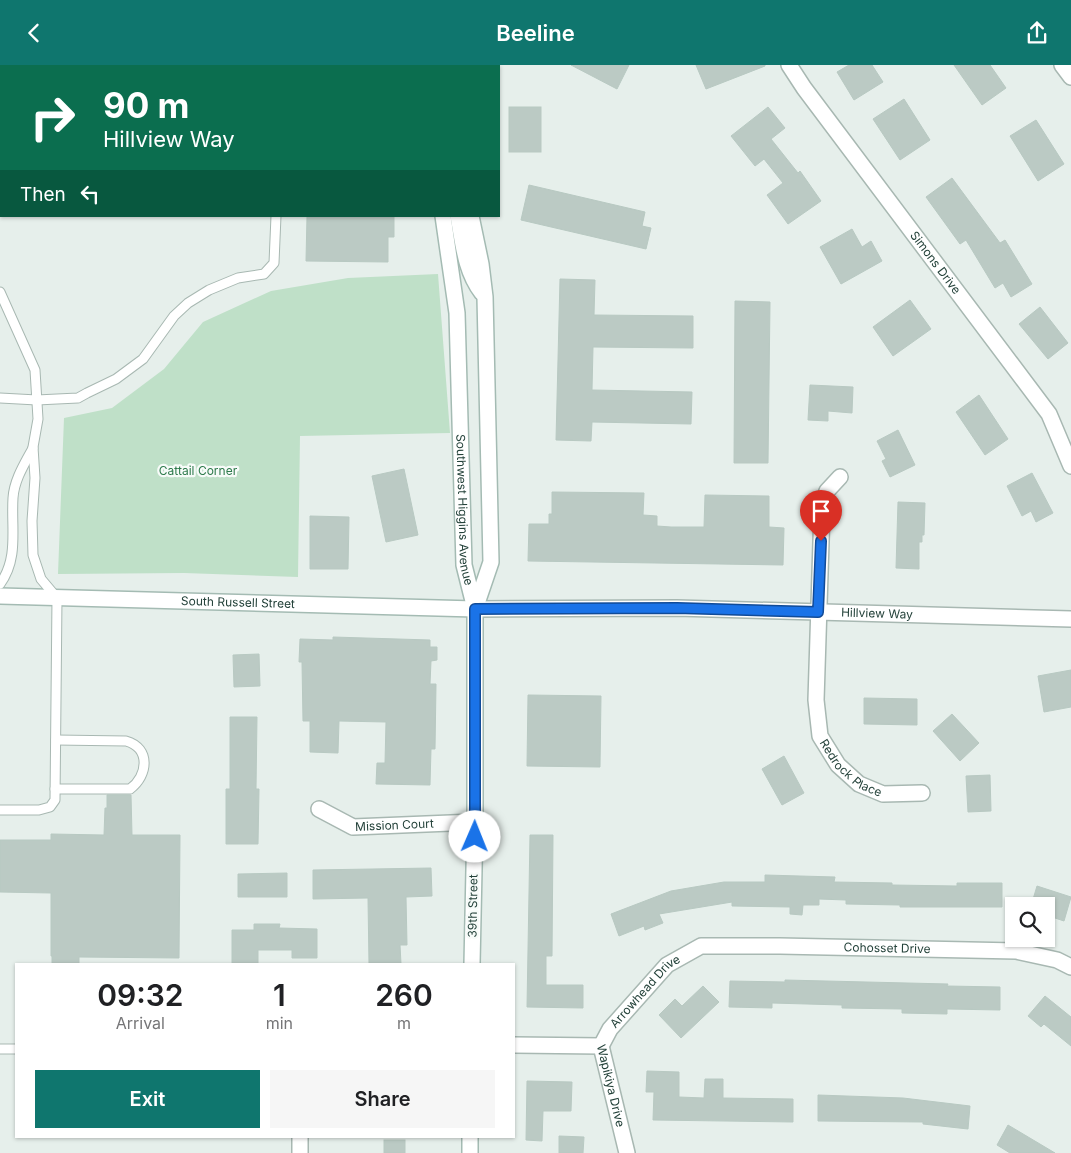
<!DOCTYPE html>
<style>
:root{--surface:#fff;--page:#f6f6f6;--text:#202124;--muted:#757577;--accent:#0f766e}
body{margin:0;font-family:Inter,sans-serif;background:var(--page);color:var(--text);height:100vh;display:flex;flex-direction:column;font-size:19px;white-space:nowrap}
*{box-sizing:border-box;margin:0}
p{font-size:16px;color:var(--muted)}
.icon{flex:none;width:28px;height:28px;fill:none;stroke:currentColor;stroke-width:2;stroke-linecap:round;stroke-linejoin:round}
.map{position:relative;flex:1;overflow:hidden}
.sheet{position:absolute;left:15px;top:898px;width:500px;height:175px;display:flex;flex-direction:column;background:var(--surface);border-radius:0px;box-shadow:0 1px 4px #0004}
.sheet>*{flex:none}
.guide{position:absolute;left:0px;top:0px;width:500px;height:152px;box-shadow:0 1px 4px #0004;background:#0b6e4f;color:#fff;overflow:hidden}
.buttons{position:absolute;left:1005px;top:832px;display:grid;gap:10px}
.buttons a{display:grid;place-items:center;width:50px;height:50px;border-radius:0px;background:var(--surface);box-shadow:0 1px 4px #0004;font-size:25px}
.pin{position:absolute;display:grid;place-items:center;width:42px;height:42px;color:#fff;margin:-51px -21px;border-radius:50% 50% 50% 0;rotate:-45deg;box-shadow:0 0 5px #0007}
.pin .icon{rotate:45deg}
.me{position:absolute;width:55px;margin:-28px;rotate:1deg;stroke-linejoin:round;filter:drop-shadow(0 0 4px #0008)}
.turn{display:flex;align-items:center;gap:18px;height:105px;padding:0 20px;font-size:22px}
.turn .icon{width:65px;height:65px;stroke-width:2.5}
.turn b{display:block;font-size:35px;line-height:42px}
.then{display:flex;align-items:center;height:48px;padding:0 20px;background:#0003;gap:10px;font-size:19px}
.eta{display:flex;justify-content:space-evenly;align-items:center;height:85px;text-align:center}
.eta b{font-size:30px;font-weight:600;line-height:35px}
.action{display:flex;gap:10px;margin-top:auto;padding:10px 20px}
.action a{flex:1;height:58px;border-radius:0px;background:var(--accent);color:#fff;font-size:20px;font-weight:600;line-height:58px;text-align:center}
.action a+a{background:var(--page);color:var(--text)}
header{display:flex;justify-content:space-between;align-items:center;height:65px;padding:0 20px;background:var(--accent);color:#fff;font-size:22px;font-weight:600}
.map>svg:first-child{display:block}
.green{fill:#bfe0c8}
.building{fill:#bbcac4;stroke:#b8c9c2}
.lines{fill:none;stroke-linecap:round;stroke-linejoin:round}
.service-casing{stroke:#a8b8b2;stroke-width:11}
.minor-casing{stroke:#a8b8b2;stroke-width:18}
.tertiary-casing{stroke:#a8b8b2;stroke-width:18}
.secondary-casing{stroke:#a4bbb3;stroke-width:18}
.service{stroke:#fff;stroke-width:9}
.minor{stroke:#fff;stroke-width:15}
.tertiary{stroke:#fff;stroke-width:15}
.secondary{stroke:#fff;stroke-width:15}
.route-casing{stroke:#114b97;stroke-width:12}
.route{stroke:#1a73e8;stroke-width:9}
.labels{text-anchor:middle;stroke-width:4.5;stroke-linejoin:round;paint-order:stroke}
.street-label{font-size:12px;fill:#24423a;stroke:#f7fbf9}
.park-label{font-size:12px;fill:#2d7a4b;stroke:#f7fbf9}
</style>
<header><svg class="icon" aria-label="back" viewBox="0 0 24 24"><path d="M15 5l-7 7 7 7"/></svg>Beeline<svg class="icon" aria-label="share" viewBox="0 0 24 24"><path d="M12 15V3M7 8l5-5 5 5M5 13v7h14v-7"/></svg></header>
<div class="map">
<svg width="1071" height="1088" viewBox="0 0 1071 1088">
<rect width="100%" height="100%" fill="#e6efeb"/>
<!-- green -->
<polygon class="green" points="438,209 450,368 300,371 298,512 184,508 58,509 64,353 112,343 164,304 203,257 271,226 348,213"/>
<!-- building -->
<g class="building">
<polygon points="571,0 629,0 617,24"/>
<polygon points="696,0 765,0 765,1 706,24"/>
<polygon points="849,0 872,0 883,17 854,35 837,7"/>
<polygon points="954,0 990,0 1006,23 982,40"/>
<polygon points="904,34 930,75 900,95 873,54"/>
<rect x="509" y="42" width="32" height="45"/>
<polygon points="768,42 785,63 771,74 798,108 800,106 821,136 788,159 767,130 783,118 764,94 755,101 731,71"/>
<polygon points="1036,55 1064,99 1038,116 1010,71"/>
<polygon points="952,113 1000,178 1005,175 1032,219 1011,232 1003,218 995,223 966,175 960,179 926,132"/>
<polygon points="529,120 645,147 642,161 651,163 646,184 521,155"/>
<polygon points="307,151 394,151 394,172 388,172 388,197 306,196"/>
<polygon points="852,164 862,182 871,176 882,196 841,219 820,182"/>
<polygon points="560,214 595,215 594,250 693,251 693,283 593,282 592,325 692,327 691,359 592,357 591,376 556,375"/>
<polygon points="910,235 931,264 893,291 873,262"/>
<polygon points="735,236 770,237 768,398 734,398"/>
<polygon points="1040,242 1068,278 1048,294 1019,259"/>
<polygon points="810,320 853,322 852,348 828,346 828,356 808,355"/>
<polygon points="979,330 1008,374 985,390 956,347"/>
<polygon points="898,365 915,400 890,412 882,396 886,394 877,376"/>
<polygon points="404,404 418,470 386,477 372,411"/>
<polygon points="1032,408 1053,448 1036,457 1031,446 1022,451 1007,421"/>
<polygon points="552,427 644,428 643,450 657,451 657,461 671,462 704,462 705,430 769,431 769,462 784,463 783,500 528,496 529,459 549,459 549,449 552,449"/>
<polygon points="898,437 925,438 924,470 922,470 922,477 919,477 919,504 896,503"/>
<polygon points="310,451 349,452 348,504 310,504"/>
<polygon points="333,572 430,575 430,582 437,582 437,595 431,596 430,619 436,619 435,684 431,684 430,720 376,719 377,698 385,698 386,657 339,656 338,688 310,687 310,656 303,656 302,597 299,597 300,574 333,575"/>
<polygon points="259,589 260,621 234,622 233,590"/>
<polygon points="1071,605 1071,642 1044,647 1038,611"/>
<polygon points="528,630 601,631 600,702 527,701"/>
<polygon points="864,633 917,634 917,660 864,659"/>
<polygon points="952,649 979,678 960,696 933,666"/>
<polygon points="230,652 257,652 256,724 259,724 258,779 226,779 226,724 230,724"/>
<polygon points="784,691 804,728 782,740 762,704"/>
<polygon points="990,710 991,746 968,747 966,711"/>
<polygon points="107,730 131,730 132,770 180,770 179,893 79,892 79,899 52,899 52,891 51,891 51,828 0,827 0,775 51,775 51,769 104,770 105,743 107,743"/>
<polygon points="530,770 553,770 552,891 546,891 546,920 583,920 583,943 527,942"/>
<polygon points="431,803 432,831 406,832 407,880 400,880 401,899 369,899 368,833 313,834 313,805"/>
<polygon points="287,808 287,832 238,832 238,809"/>
<polygon points="765,810 835,812 834,817 892,818 892,820 957,821 957,818 1002,818 1002,842 900,842 900,840 846,839 846,835 819,834 819,840 803,840 802,850 790,849 790,842 732,841 732,837 659,849 663,858 645,865 644,861 619,871 611,849 671,826 724,817 765,817"/>
<polygon points="1037,821 1071,832 1064,856 1046,850 1046,841 1031,841"/>
<polygon points="254,859 280,859 279,863 317,864 317,893 292,893 292,885 258,885 258,899 232,899 232,865 254,865"/>
<polygon points="785,915 948,919 947,921 1000,922 1000,945 947,944 947,949 902,948 902,944 842,943 842,940 772,938 772,943 729,942 730,916 785,917"/>
<polygon points="703,921 719,937 681,973 659,950 675,934 682,941"/>
<polygon points="1045,931 1071,952 1071,981 1044,959 1041,962 1028,951"/>
<polygon points="647,1006 679,1007 679,1032 704,1033 705,1014 723,1014 723,1033 793,1034 793,1057 653,1055 654,1027 646,1027"/>
<polygon points="527,1016 572,1017 571,1046 543,1046 542,1076 526,1075"/>
<polygon points="818,1030 903,1033 970,1041 968,1064 923,1059 923,1057 818,1056"/>
<polygon points="1008,1060 1055,1088 1010,1088 997,1080"/>
<polygon points="559,1071 584,1072 583,1088 559,1088"/>
<rect x="384" y="1075" width="21" height="13"/>
</g>
<g class="lines">
<!-- service casing -->
<g class="service-casing">
<g id="service">
<polyline points="233,1 233,0"/>
<polyline points="402,1 403,0"/>
<polyline points="0,83 1,83"/>
<polyline points="0,227 35,305 38,354 33,382 35,413 32,456 33,490 41,514 57,533 55,735 50,742 39,745 0,745"/>
<polyline points="0,333 37,335 57,334 78,333 87,328 116,314 143,294 174,251 188,238 209,225 238,213 264,209 274,198 276,151"/>
<path d="M0,519c19,-26 11,-56 13,-86 1,-18 12,-35 20,-50"/>
<path d="M55,724h75c18,-13 21,-41 -4,-48l-70,-1"/>
<polyline points="0,984 16,984"/>
</g>
</g>
<!-- minor casing -->
<g class="minor-casing">
<g id="minor">
<path id="s1" d="M789,0l15,23 245,326 22,52"/>
<polyline points="1062,0 1071,12"/>
<path id="s2" d="M840,412l-13,14 -5,19 -6,190 4,36 18,29 21,19 24,10 39,-1"/>
<path id="s3" d="M319,744l34,18 122,-5"/>
<polyline points="514,980 601,981"/>
<path id="s4" d="M601,981l9,-17 57,-64 34,-19h79l236,5 41,9 14,7"/>
<path id="s5" d="M601,981l26,107"/>
<polyline points="300,1088 300,1071"/>
</g>
</g>
<!-- tertiary casing -->
<g class="tertiary-casing">
<g id="tertiary">
<path id="s6" d="M475,544l202,-1 394,11"/>
</g>
</g>
<!-- secondary casing -->
<g class="secondary-casing">
<g id="secondary">
<polyline points="411,0 411,1"/>
<polyline points="436,0 436,1"/>
<path id="s7" d="M443,151l14,97 7,252 11,44v213l-3,142"/>
<path d="M458,151c5,27 7,55 24,77"/>
<polyline points="471,151 481,199 485,232 491,497 475,544"/>
<path id="s8" d="M0,531l475,13"/>
<polyline points="470,1088 470,1071"/>
</g>
</g>
<!-- service -->
<use href="#service" class="service"/>
<!-- minor -->
<use href="#minor" class="minor"/>
<!-- tertiary -->
<use href="#tertiary" class="tertiary"/>
<!-- secondary -->
<use href="#secondary" class="secondary"/>
</g>
<g class="lines">
<!-- route casing -->
<g class="route-casing">
<polyline id="route" points="475,772 475,544 677,543 818,547 821,476"/>
</g>
<!-- route -->
<use href="#route" class="route"/>
</g>
<g class="labels">
<!-- street labels -->
<g class="street-label">
<text dy="4" stroke="none"><textPath href="#s1" startOffset="246">Simons Drive</textPath></text>
<text dy="4" stroke="none"><textPath href="#s7" startOffset="295">Southwest Higgins Avenue</textPath></text>
<text dy="4" stroke="none"><textPath href="#s8" startOffset="238">South Russell Street</textPath></text>
<text dy="4" stroke="none"><textPath href="#s6" startOffset="402">Hillview Way</textPath></text>
<text dy="4" stroke="none"><textPath href="#s2" startOffset="311">Redrock Place</textPath></text>
<text dy="4" stroke="none"><textPath href="#s3" startOffset="80">Mission Court</textPath></text>
<text transform="translate(473 841) rotate(-89)" y="4">39th Street</text>
<text dy="4" stroke="none"><textPath href="#s4" startOffset="330">Cohosset Drive</textPath></text>
<text dy="4" stroke="none"><textPath href="#s4" startOffset="71">Arrowhead Drive</textPath></text>
<text dy="4" stroke="none"><textPath href="#s5" startOffset="41">Wapikiya Drive</textPath></text>
</g>
<!-- park labels -->
<g class="park-label">
<text x="198" y="410">Cattail Corner</text>
</g>
</g>
</svg>
<div class="buttons">
<a><svg class="icon" aria-label="search" viewBox="0 0 24 24"><circle cx="10" cy="10" r="6"/><path d="M15 15l6 6"/></svg></a>
</div>
<div class="pin" style="left:821px;top:476px;background:#d93025"><svg class="icon" aria-label="arrive" viewBox="0 0 24 24"><path d="M6 21V4h12l-3 4 3 4H6"/></svg></div>
<svg class="me" style="left:475px;top:772px" viewBox="-20 -20 40 40"><circle r="19" fill="#fff"/><path d="M0-13L10 11 0 6-10 11z" fill="#1a73e8"/></svg>
<div class="guide">
<div class="turn"><svg class="icon" aria-label="right" viewBox="0 0 24 24"><path d="M7 20v-9h11M14 6l5 5-5 5"/></svg><div><b>90 m</b>Hillview Way</div></div>
<div class="then">Then<svg class="icon" aria-label="left" viewBox="0 0 24 24"><path d="M17 20v-9H6M10 6l-5 5 5 5"/></svg></div>
</div>
<section class="sheet">
<div class="eta">
<div><b>09:32</b><p>Arrival</p></div>
<div><b>1</b><p>min</p></div>
<div><b>260</b><p>m</p></div>
</div>
<div class="action"><a>Exit</a><a>Share</a></div>
</section>
</div>
